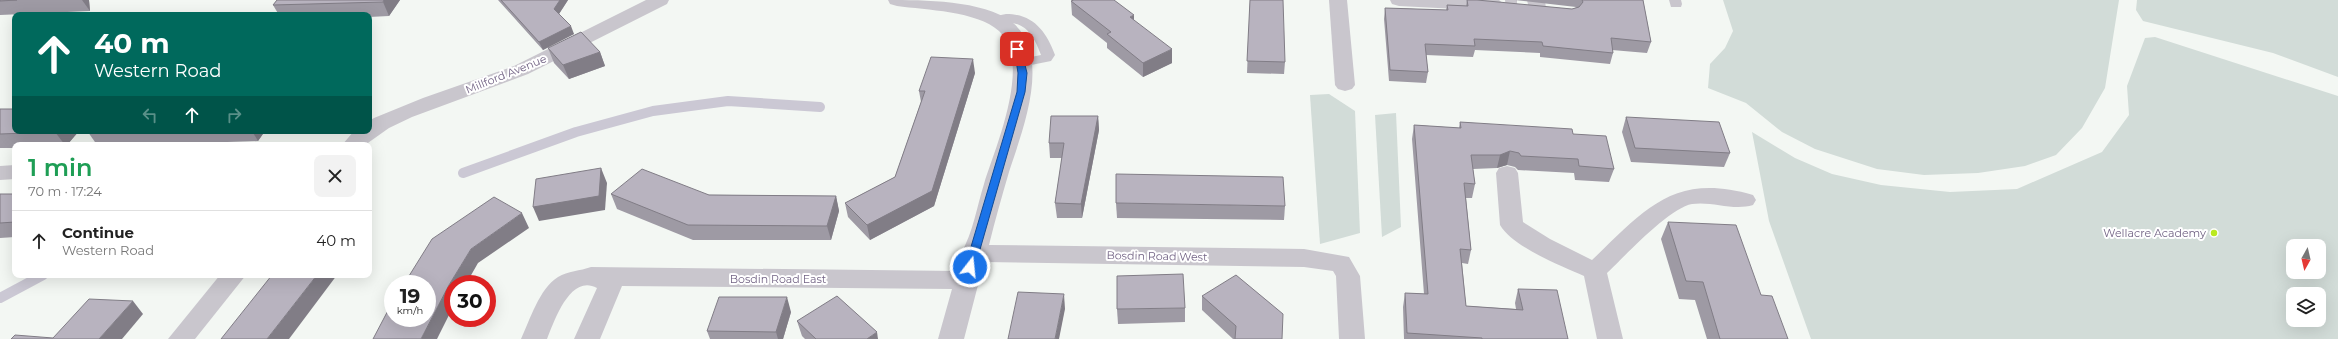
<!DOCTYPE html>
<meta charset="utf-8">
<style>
:root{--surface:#fff;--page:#f2f2f2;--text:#222;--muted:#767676;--line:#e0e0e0}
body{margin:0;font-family:Montserrat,sans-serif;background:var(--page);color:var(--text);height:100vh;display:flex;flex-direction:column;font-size:15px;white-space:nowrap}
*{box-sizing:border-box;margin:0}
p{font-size:13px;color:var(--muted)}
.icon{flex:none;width:22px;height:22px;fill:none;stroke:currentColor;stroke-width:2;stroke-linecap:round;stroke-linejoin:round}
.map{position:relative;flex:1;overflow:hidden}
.side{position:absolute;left:12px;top:142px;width:360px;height:136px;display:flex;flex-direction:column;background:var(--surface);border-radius:8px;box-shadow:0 4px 16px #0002}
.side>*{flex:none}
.banner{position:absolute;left:12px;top:12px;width:360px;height:122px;border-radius:8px;box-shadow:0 4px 16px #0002;background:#00695c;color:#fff;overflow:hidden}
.needle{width:26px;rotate:188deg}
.tools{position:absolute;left:2286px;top:239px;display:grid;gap:8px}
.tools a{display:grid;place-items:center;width:40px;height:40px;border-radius:8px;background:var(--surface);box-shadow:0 4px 16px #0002;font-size:20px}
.speed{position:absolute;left:384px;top:275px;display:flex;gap:8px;font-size:20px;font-weight:700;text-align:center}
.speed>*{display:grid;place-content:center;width:52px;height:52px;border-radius:50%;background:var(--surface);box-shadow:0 4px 16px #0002;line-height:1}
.speed small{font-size:10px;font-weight:400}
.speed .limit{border:6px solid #d22;background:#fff;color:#111}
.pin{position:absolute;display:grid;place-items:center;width:34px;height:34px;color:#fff;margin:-17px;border-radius:8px;box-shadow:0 2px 6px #0006}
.me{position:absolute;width:44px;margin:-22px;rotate:16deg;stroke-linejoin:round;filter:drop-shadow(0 0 3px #0008)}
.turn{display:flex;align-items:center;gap:14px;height:84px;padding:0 16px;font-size:18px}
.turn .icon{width:52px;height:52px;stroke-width:2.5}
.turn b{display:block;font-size:28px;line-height:34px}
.lanes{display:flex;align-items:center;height:38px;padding:0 16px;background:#0003;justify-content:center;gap:20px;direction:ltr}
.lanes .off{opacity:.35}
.round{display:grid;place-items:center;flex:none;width:42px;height:42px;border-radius:8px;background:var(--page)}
.head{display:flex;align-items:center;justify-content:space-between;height:68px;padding:0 16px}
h1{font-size:24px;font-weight:600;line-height:30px;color:#1e9e55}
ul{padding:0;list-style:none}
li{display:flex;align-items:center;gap:12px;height:60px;padding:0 16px;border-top:1px solid var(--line)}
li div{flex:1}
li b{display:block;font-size:15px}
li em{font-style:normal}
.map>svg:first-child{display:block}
.green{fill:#d2dcd8;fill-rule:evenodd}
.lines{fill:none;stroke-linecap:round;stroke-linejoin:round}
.stream{stroke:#cbc8d4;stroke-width:10}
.service{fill:#c9c6cd;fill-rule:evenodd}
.minor{fill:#c9c6cd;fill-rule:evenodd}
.wall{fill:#9e9aa4}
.shaded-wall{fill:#817d86}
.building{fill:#b8b3bf;stroke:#817d86}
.route{fill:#1a73e8;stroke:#114b97}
.poi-dot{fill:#bae920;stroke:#fff;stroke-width:1.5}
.labels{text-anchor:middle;stroke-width:4;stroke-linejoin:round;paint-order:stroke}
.street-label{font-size:11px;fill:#736485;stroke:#fff}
.poi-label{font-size:11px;fill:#736485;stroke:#fff;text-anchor:end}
</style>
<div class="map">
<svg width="2338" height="339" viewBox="0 0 2338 339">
<rect width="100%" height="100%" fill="#f3f7f3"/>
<!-- green -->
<g class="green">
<polygon points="1723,0 2119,0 2105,88 2082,128 2056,155 2025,166 1978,173 1924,175 1877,169 1815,149 1782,132 1746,103 1708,88 1710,64 1725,48 1733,31"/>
<polygon points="2137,0 2338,0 2338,77 2273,53 2143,21 2136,10"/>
<path d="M2155,37l183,59v243h-527l-42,-118 -17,-89 43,26 37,16 49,11 69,7 67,-3 85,-37 27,-37 -2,-29 18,-48zM2293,246h26v26h-26zM2293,294h26v26h-26z"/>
<polygon points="1329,94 1355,111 1360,233 1320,244 1310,95"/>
<polygon points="1396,113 1401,227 1382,237 1375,115"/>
</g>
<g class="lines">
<!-- stream -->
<g class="stream">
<polyline points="463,173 576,132 653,111 728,101 820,107"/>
<polyline points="0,298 43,275"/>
</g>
<!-- service -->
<g class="service">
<polygon points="1505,0 1517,0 1517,6 1511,10 1506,9"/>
<polygon points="1669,0 1681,0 1682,4 1681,7 1671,7"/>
<path d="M1006,14c27,0 40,17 49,41l-4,6 -30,6 -5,-1 -2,-3 2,-3 25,-5c-17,-50 -44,-24 -52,-35l2,-3z"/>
</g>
<!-- minor -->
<g class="minor">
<polygon points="646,0 669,0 667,4 528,74 412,117 389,128 365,145 342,145 354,131 369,131 369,121 374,118 423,98 514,66"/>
<path d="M888,0c35,0 95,0 124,22 41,34 10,109 -3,150 -7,24 -14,48 -20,73l315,4 45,8 11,19 5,63h-26l-3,-63 -3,-5 -29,-4 -320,-5 -20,77h-26l14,-50 -330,-3 -22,53h-26l23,-51c-27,-15 -43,34 -50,51h-26c9,-19 18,-50 37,-62 10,-6 22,-6 33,-10l366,4 4,-18c12,-20 16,-47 23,-69 11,-36 49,-122 15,-153 -22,-20 -73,-21 -102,-25l-7,-2z"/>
<polygon points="1329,0 1347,0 1355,85 1352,89 1345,91 1338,89 1335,85"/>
<polygon points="1390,0 1499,0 1505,5 1503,9 1496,11 1399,6 1392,4"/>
<polygon points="1527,0 1545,0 1546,9 1544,13 1537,15 1530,13"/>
<polygon points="15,165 15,179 0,180 0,166"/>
<path d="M1507,166l8,2 3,5 5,49 27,17 42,21c53,-50 81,-88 161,-65l3,5 -3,5c-20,6 -41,-4 -61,-1 -23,4 -67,52 -85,69l16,66h-26l-13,-63c-24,-11 -70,-28 -84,-51l-4,-52 3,-5z"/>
<polygon points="220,275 246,275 195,339 168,339"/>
</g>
</g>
<!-- wall -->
<g class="wall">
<polygon points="0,0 89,0 90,11 0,15"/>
<polygon points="277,0 400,0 389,16 369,17 369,15 279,15 273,5"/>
<polygon points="498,0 568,0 559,14 574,34 543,50"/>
<polygon points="1250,0 1285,62 1284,74 1247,73"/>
<polygon points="1467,0 1572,9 1577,7 1576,7 1515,0 1643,0 1651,42 1647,53 1612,50 1613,53 1610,64 1540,57 1540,53 1475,50 1473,57 1426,55 1428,72 1426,83 1389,81 1384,19 1385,8 1446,10 1447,5 1466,6"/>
<polygon points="1071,1 1134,20 1172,63 1143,77 1107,48 1107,43 1072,15"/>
<polygon points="548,48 600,52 605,66 569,79 554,63"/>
<polygon points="975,73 934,206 870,240 848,217 845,203 895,177 921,102 919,91"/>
<polygon points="0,109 79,131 67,145 15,145 15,148 0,148"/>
<polygon points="1098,116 1099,130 1082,218 1057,218 1055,203 1062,158 1050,158 1049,143"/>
<polygon points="1626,117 1730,153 1724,167 1631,162 1622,132"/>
<polygon points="1460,122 1573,134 1614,169 1609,182 1575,180 1574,173 1518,170 1515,167 1507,165 1497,168 1473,169 1475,184 1472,198 1466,198 1471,250 1468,264 1462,263 1466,306 1516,309 1515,303 1518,289 1568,339 1404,339 1403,307 1405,293 1424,294 1412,139 1414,125 1459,128"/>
<polygon points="89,131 265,131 258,141 142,145 97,145 88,132"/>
<polygon points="0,194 15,194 15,237 0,238"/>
<polygon points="611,194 836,196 839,211 831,240 693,240 617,209"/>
<polygon points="1116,203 1285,206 1284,220 1117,218"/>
<polygon points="1668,222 1761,295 1788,339 1707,339 1695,300 1679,299 1661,239"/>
<polygon points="1202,296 1282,339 1233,339 1202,310"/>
<polygon points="1185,308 1185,322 1118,324 1117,309"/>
<polygon points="791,312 783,339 710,339 707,331"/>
<polygon points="797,321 878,339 805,339 802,336"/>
</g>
<!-- shaded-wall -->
<g class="shaded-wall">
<polygon points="82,0 89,0 90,11"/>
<polygon points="384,0 400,0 389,16 383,2"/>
<polygon points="560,0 568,0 557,17 554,9"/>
<polygon points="1134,15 1134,29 1130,17"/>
<polygon points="571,26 574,34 543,50 539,42"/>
<polygon points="1172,49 1172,63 1143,77 1143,63"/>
<polygon points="600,52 605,66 569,79 563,65"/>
<polygon points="973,59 975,73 934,206 870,240 867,225"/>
<polygon points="1098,116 1099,130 1082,218 1081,204"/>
<polygon points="56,131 79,131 67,145 65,145 55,132"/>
<polygon points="252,131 265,131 258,141"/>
<polygon points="1510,151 1507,165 1497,168 1500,155"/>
<polygon points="601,168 607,183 605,210 539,221 533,207"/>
<polygon points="836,196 839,211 831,240 827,226"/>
<polygon points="522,213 529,228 478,263 466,284 453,284 453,307 437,339 421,339 449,285 471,249"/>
<polygon points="317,275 337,275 289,339 267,339"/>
<polygon points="1064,294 1065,309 1059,339 1055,339"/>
<polygon points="787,297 791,312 783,339 778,339 776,332"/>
<polygon points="133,301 143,314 122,339 99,339"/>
<polygon points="877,332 878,339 867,339"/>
</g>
<!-- building -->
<g class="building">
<polygon points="0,0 17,0 0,1"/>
<polygon points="277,0 384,0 383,2 273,5"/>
<polygon points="501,0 560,0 554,9 571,26 539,42"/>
<polygon points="1074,0 1114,0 1134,15 1130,17 1172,49 1143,63 1107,34 1111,32 1071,1"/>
<polygon points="1250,0 1283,0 1285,62 1247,61"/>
<polygon points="1467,0 1477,0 1572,9 1579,7 1583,2 1582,0 1643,0 1651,42 1611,38 1613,53 1543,46 1542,42 1474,39 1475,46 1425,44 1428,72 1390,70 1385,8 1448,10 1447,5 1468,6"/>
<polygon points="581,32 600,52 563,65 548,48"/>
<polygon points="931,57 973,59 932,191 867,225 845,203 895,177 925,91 919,91"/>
<polygon points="0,109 15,109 15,131 56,131 55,132 0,134"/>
<polygon points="1051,116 1098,116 1081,204 1055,203 1064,143 1049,143"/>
<polygon points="1626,117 1719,122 1730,153 1635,148"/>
<polygon points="1460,122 1572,129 1573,134 1606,136 1614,169 1579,166 1578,159 1521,156 1519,153 1510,151 1500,155 1471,155 1475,184 1464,183 1471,250 1460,249 1466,306 1523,310 1518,289 1557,290 1568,339 1482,339 1482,338 1407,333 1405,293 1428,294 1414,125 1461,128"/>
<polygon points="89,131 121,131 88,132"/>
<polygon points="601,168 599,196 533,207 536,179"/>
<polygon points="642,169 709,195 836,196 827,226 688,225 611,194"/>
<polygon points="1116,174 1283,177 1285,206 1116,203"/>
<polygon points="0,194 15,194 15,222 0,223"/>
<polygon points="494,197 522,213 471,249 449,285 421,339 373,339 393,301 393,318 427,318 427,284 404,284 432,239"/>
<polygon points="1668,222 1736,225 1761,295 1772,296 1788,339 1720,339 1703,282 1686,281"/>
<polygon points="1183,274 1185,308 1117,309 1117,276"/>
<polygon points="272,275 317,275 267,339 221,339"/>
<polygon points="1236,275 1283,314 1282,339 1235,339 1236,326 1202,296"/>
<polygon points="1018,292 1064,294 1055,339 1008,339"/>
<polygon points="837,296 877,332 867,339 816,339 797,321"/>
<polygon points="719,297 787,297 776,332 707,331"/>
<polygon points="89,299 133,301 99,339 11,339 15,335 53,338"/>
</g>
<!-- route -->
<polygon class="route" points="1014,47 1021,49 1027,73 1025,92 975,267 970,270 965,267 1017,92 1018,73"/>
<!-- markers -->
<circle class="poi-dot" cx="2214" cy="233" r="4"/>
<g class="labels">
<!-- street labels -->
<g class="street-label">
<text transform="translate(506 74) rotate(-22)" y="4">Millford Avenue</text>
<text transform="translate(1157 256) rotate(1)" y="4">Bosdin Road West</text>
<text x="778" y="283">Bosdin Road East</text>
</g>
<!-- poi labels -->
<g class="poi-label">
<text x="2206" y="237">Wellacre Academy</text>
</g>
</g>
</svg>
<div class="tools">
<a><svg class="needle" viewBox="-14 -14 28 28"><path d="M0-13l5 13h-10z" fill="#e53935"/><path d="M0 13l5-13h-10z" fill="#767676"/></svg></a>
<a><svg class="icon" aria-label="layers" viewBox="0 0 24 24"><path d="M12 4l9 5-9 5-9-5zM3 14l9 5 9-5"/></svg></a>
</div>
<div class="speed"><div>19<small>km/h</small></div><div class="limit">30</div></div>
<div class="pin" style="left:1017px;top:49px;background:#d93025"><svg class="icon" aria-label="arrive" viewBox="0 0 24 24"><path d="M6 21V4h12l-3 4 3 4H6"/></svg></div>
<svg class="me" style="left:970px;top:267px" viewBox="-20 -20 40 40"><circle r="17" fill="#1a73e8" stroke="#fff" stroke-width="3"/><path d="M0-11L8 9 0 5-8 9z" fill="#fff"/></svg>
<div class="banner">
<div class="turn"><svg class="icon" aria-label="ahead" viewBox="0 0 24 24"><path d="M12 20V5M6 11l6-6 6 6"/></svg><div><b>40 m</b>Western Road</div></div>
<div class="lanes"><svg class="icon off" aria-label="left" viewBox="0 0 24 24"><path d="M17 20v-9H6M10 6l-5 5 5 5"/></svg><svg class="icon" aria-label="ahead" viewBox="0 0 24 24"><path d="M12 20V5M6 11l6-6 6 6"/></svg><svg class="icon off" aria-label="right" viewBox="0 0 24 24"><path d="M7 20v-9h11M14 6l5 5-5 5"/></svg></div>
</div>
<section class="side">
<div class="head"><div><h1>1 min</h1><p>70 m · 17:24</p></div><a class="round"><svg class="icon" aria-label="close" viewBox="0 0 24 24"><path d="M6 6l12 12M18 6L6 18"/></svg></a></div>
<ul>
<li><svg class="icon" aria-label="ahead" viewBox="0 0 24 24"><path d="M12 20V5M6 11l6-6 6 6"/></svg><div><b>Continue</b><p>Western Road</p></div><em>40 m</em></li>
</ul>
</section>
</div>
